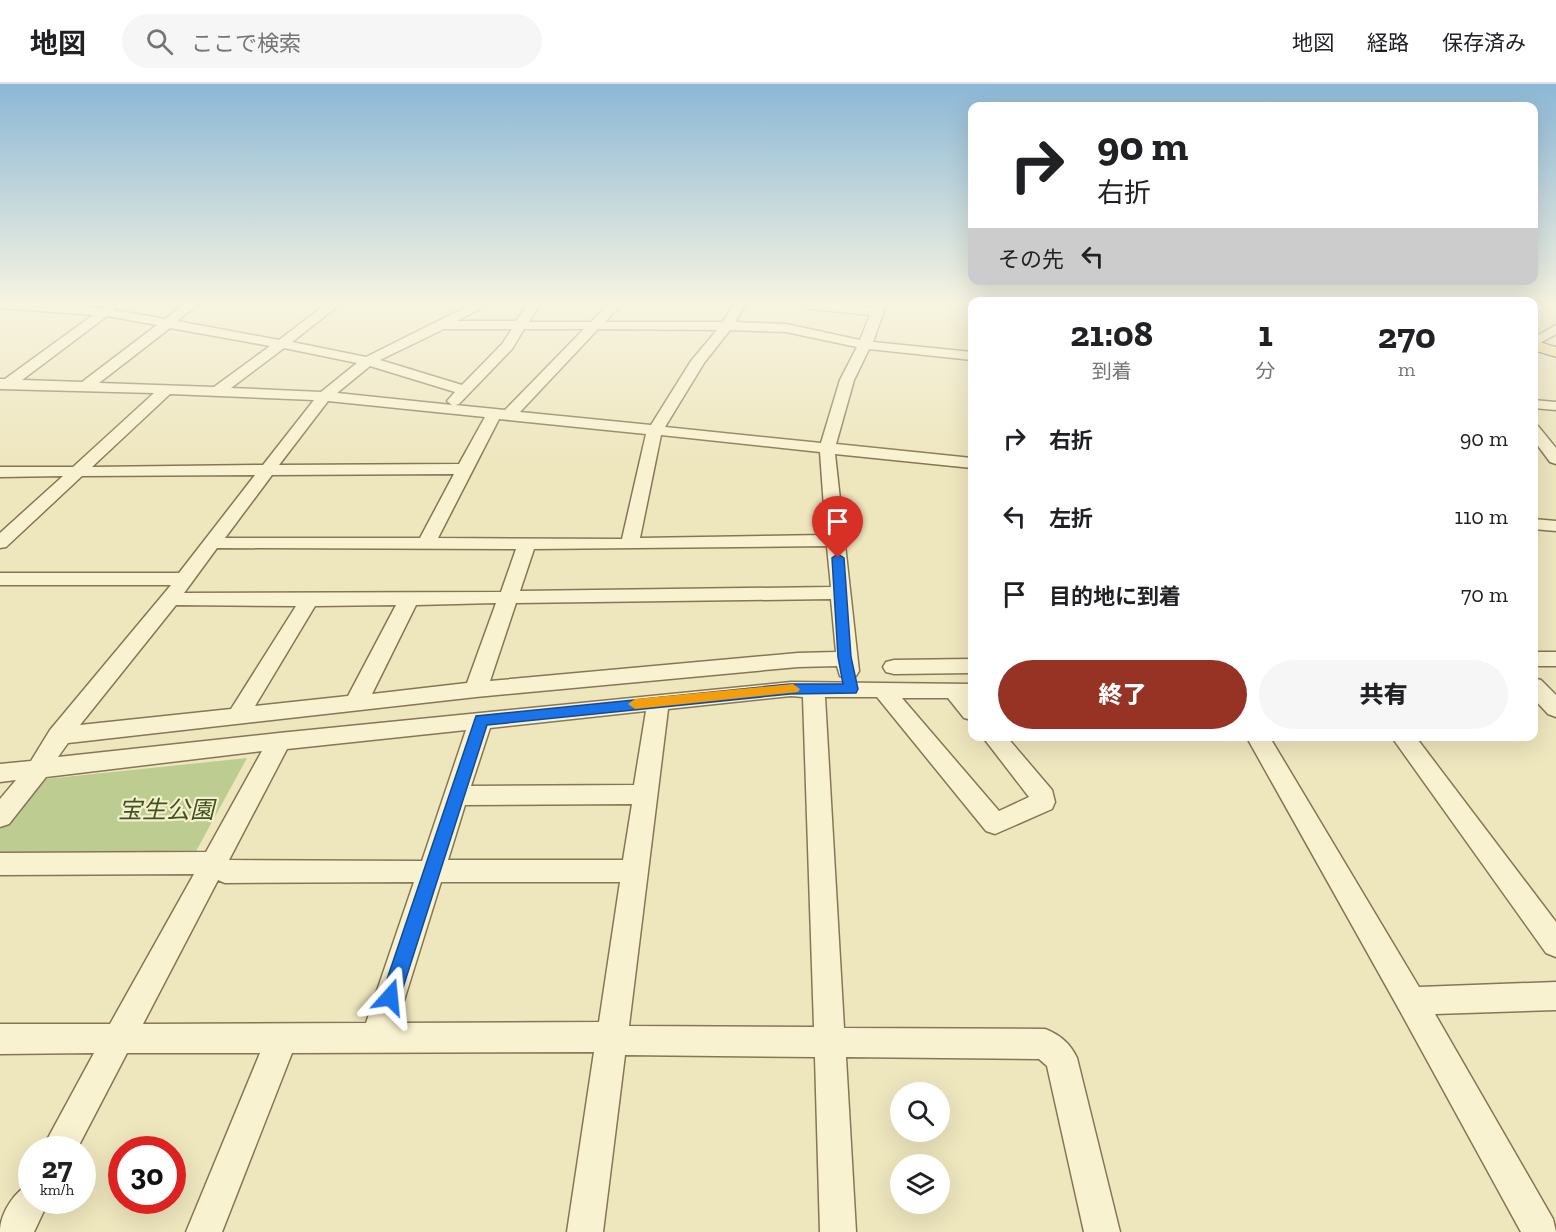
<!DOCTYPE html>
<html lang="ja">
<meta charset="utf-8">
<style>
:root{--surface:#fff;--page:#f6f6f6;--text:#202124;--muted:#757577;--line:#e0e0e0;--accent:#963325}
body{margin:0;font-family:"Zilla Slab","Noto Sans JP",serif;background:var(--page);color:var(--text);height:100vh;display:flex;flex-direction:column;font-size:22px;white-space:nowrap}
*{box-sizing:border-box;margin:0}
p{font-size:20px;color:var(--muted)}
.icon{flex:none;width:33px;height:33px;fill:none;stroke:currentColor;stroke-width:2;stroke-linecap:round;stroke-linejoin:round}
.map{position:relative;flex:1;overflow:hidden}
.drawer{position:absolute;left:968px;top:213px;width:570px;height:444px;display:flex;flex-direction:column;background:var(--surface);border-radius:12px;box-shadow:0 6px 24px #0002}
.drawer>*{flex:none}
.hud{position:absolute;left:968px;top:18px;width:570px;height:183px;border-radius:12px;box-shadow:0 6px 24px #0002;background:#fff;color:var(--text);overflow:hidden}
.fabs{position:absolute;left:890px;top:998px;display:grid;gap:12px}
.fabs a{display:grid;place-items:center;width:60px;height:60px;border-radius:50%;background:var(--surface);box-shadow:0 6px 24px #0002;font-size:30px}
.speed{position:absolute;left:18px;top:1052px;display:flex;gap:12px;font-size:30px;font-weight:700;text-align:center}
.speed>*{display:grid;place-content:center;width:78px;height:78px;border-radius:50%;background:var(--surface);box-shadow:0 6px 24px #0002;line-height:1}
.speed small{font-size:15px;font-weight:400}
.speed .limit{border:9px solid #d22;background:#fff;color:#111}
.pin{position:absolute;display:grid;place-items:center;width:51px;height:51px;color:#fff;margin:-62px -26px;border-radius:50% 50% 50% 0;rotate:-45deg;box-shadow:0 0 6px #0007}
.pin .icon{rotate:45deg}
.me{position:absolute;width:66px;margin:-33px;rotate:18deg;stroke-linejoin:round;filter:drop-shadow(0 0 4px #0008)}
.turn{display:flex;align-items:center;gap:21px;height:126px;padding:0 30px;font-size:27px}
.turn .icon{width:78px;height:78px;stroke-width:2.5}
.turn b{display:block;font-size:42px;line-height:51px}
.then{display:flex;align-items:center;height:57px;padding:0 30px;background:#0003;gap:12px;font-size:22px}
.eta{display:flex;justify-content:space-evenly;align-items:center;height:102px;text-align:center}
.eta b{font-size:36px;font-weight:800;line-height:42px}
.cta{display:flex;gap:12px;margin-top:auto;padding:12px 30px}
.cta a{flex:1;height:69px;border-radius:36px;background:var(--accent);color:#fff;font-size:24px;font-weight:800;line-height:69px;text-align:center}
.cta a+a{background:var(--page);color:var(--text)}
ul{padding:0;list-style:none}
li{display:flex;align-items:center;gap:18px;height:78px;padding:0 30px}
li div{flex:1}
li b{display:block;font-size:22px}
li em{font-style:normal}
header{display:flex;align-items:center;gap:36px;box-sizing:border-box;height:84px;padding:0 30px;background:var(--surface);border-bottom:2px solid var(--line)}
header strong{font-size:28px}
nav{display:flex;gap:33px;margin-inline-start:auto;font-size:21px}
.search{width:420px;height:54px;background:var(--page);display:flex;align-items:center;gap:15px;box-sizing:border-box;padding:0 21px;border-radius:33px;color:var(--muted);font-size:22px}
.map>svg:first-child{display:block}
.green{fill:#bdcc91}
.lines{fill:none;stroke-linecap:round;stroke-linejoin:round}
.minor-casing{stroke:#867656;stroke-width:3}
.major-casing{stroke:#53432b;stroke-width:2}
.minor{fill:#f9f2d0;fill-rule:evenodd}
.major{fill:#f4e292;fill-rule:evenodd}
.route{fill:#1a73e8;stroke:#114b97;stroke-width:1.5}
.slow{fill:#f59e0b}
.labels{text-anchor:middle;stroke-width:4.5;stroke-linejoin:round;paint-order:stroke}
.park-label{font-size:24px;font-style:italic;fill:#3f5221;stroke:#f6efcc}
</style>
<header>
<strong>地図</strong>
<div class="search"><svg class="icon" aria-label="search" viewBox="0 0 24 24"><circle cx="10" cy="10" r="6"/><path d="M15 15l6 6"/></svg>ここで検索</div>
<nav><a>地図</a><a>経路</a><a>保存済み</a></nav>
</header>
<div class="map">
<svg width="1556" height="1148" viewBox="0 0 1556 1148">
<rect width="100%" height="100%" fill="#eee6bd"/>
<!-- green -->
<polygon class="green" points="247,674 195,769 0,770 0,746 36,696"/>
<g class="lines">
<!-- minor casing -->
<g class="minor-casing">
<g id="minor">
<path d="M0,218l102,6 8,-4 4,1v5l51,9 22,-17h14l-24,19 102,19 50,-38h14l-51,40 74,15 110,-55h16l-35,19h59l13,-19h12l-12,20h62l19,-20h13l-18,20h118l12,-20h12l-12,20 51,2 74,16 10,-25 -60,-6 -6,-4 2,-3 67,6 2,-6h12l-14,40 99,10v8l-103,-11 -15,31 -18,64 136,14v10l-137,-14 24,217 -3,5 -8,2 -8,-2 -3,-10 -39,1 -322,30 -408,46 -10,14 221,-24 512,-51 181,2v36l-8,-2 -16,-20h-46l97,113 30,-14 -47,-61h24l46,54 3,12 -3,7 -57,25 -9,-3 -109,-134h-52l19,331 201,1c15,6 25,14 32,29l43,174h-36l-37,-166 -8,-7 -193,-2 10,175h-36l-5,-175 -190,-2 -22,177h-36l27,-180 -302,1 -70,179h-36l74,-179h-133l-50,96h-35l52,-96 -94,1v-30h110l84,-150 -194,1v-22l206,-1 56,-101 -216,26 -37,47 -9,3v-28l16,-19 -16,2v-18l31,-3 19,-31 121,-145h-171v-12h179l76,-98 -173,1 -76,71 -6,1v-15l63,-57 -63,1v-10h73l81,-74 -154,-4v-10h5l88,-64 -93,-7zM107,232l50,9 -75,57 -60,-2zM170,244l100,18 -56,41 -115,-4zM444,245h68l-10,15 -40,41 -82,-25zM524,245h60l-79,81 -50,-5 4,-1 53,-55zM598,245l119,1 -26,31 -40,64 -131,-13zM730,246l56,2 71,15 -17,33 -19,63 -156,-16 39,-64zM284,264l73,15 -36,29 -90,-4zM370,282l85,26 -8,9 5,4 -115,-12zM170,310l144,6 -51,65 -171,2zM328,317l157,16 -26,47 -180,1zM499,335l147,15 -24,105 -184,-1zM661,351l159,17 6,83 -186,3zM454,390l-34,64h-195l47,-63zM827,462l4,41 -311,4 14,-42zM217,464l299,1 -15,43 -317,1zM831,515l5,53 -38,1 -308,28 26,-78zM496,519l-29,80 -95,11 44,-89zM176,521l120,1 -65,103 -151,16zM396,521l-48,91 -93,10 60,-100zM791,612l12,1 11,330 -185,-1 39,-317zM646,627l-12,74 -163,1 19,-58zM466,646l-44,131 -193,-1 58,-111zM632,720l-9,56h-175l17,-55zM218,796l7,3 189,-1 -48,141 -223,1zM441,798h179l-21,140 -202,1z"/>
<polygon points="1556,241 1556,250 1533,263 1533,254"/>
<polygon points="1533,316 1556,318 1556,326 1533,324"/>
<polygon points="1533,340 1538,342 1556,364 1556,380 1550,378 1533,355"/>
<polygon points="1533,435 1556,437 1556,447 1533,445"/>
<rect x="1533" y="568" width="23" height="14"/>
<polygon points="972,575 972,589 894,590 886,588 883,583 886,578 894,576"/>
<polygon points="1533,594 1541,596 1556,611 1556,633 1548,630 1533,614"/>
<polygon points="1246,652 1269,652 1419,903 1556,898 1556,926 1435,930 1553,1135 1556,1148 1521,1148 1400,927"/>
<polygon points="1391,652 1415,652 1556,838 1556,873 1546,869"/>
<path d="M32,1099v17h17l-15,32h-34c0,-19 15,-42 32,-49z"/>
</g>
</g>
<!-- major casing -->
<g class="major-casing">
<polygon id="major" points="1533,256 1556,263 1556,273 1533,266"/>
</g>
<!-- minor -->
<use href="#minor" class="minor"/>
<!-- major -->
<use href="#major" class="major"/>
</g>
<!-- sky -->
<linearGradient id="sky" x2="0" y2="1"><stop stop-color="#8bb8d6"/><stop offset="0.58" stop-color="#f7f4e1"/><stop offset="1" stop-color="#f7f4e1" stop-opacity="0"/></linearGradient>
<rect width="1556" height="379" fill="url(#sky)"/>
<!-- route -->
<polygon class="route" points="838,470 844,474 851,573 858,605 856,609 790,610 487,641 400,913 397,919 390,922 383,919 381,913 476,632 790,600 843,600 838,573 832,474"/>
<!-- slow -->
<polygon class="slow" points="793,600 800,605 798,608 635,625 628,620 635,615"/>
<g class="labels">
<!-- park labels -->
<g class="park-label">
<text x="166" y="734">宝生公園</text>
</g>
</g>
</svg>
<div class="fabs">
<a><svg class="icon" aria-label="search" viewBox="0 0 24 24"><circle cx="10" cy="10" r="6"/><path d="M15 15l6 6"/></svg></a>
<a><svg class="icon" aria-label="layers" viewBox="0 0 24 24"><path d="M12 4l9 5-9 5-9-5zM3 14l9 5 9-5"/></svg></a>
</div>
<div class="speed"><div>27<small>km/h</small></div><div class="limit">30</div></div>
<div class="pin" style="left:838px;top:474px;background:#d93025"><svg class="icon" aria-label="arrive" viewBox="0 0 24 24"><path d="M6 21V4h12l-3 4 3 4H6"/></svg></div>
<svg class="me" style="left:390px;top:913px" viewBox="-20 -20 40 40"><path d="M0-17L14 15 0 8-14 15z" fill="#1a73e8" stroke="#fff" stroke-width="4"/></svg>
<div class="hud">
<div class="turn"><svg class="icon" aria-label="right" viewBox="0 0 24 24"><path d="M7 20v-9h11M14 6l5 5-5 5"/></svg><div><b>90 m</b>右折</div></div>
<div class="then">その先<svg class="icon" aria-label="left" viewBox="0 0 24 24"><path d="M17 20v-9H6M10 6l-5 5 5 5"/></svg></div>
</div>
<section class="drawer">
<div class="eta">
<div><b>21:08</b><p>到着</p></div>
<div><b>1</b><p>分</p></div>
<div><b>270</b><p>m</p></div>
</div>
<ul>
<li><svg class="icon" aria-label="right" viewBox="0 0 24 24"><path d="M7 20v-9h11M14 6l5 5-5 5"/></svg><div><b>右折</b></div><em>90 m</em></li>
<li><svg class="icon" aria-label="left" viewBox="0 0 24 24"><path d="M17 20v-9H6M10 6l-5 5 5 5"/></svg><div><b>左折</b></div><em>110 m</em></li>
<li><svg class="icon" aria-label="arrive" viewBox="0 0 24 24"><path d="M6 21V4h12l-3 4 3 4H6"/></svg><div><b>目的地に到着</b></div><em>70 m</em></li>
</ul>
<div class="cta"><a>終了</a><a>共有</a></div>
</section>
</div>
